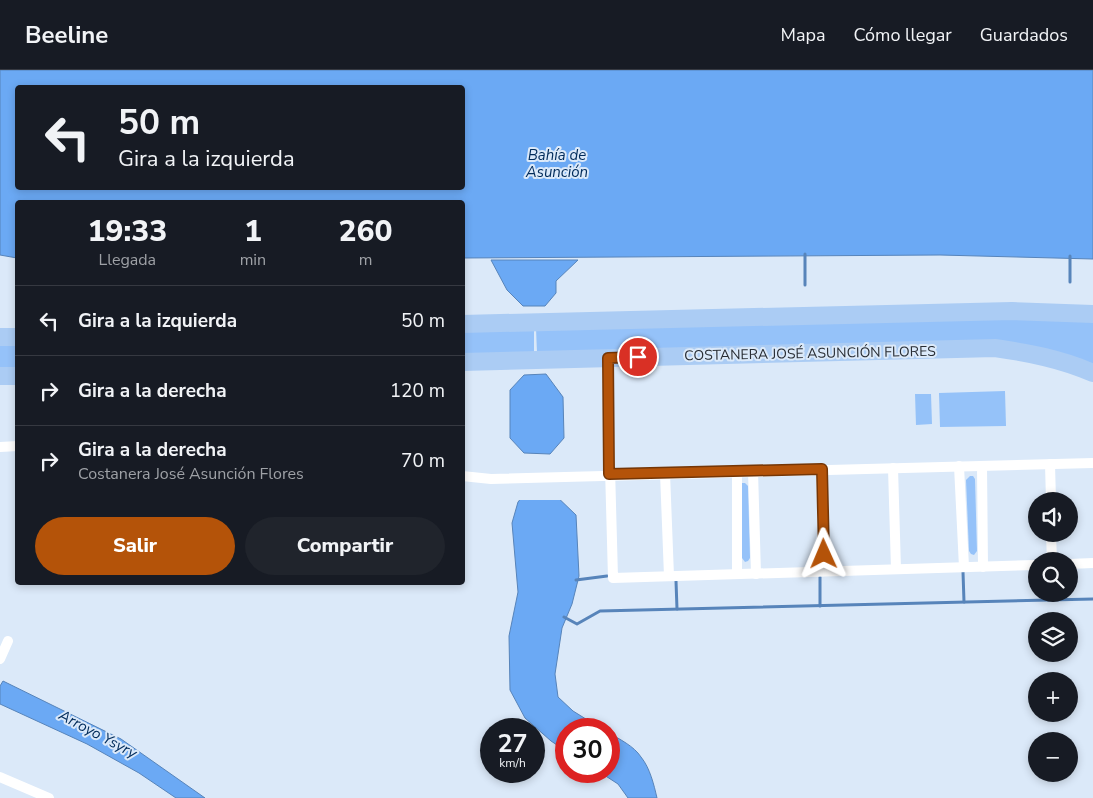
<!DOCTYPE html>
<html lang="es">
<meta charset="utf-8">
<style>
:root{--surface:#171b24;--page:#20242c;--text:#f1f3f6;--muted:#9ea1a6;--line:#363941;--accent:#b45309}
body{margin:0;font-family:"Nunito Sans",sans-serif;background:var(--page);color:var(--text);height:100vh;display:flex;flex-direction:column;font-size:19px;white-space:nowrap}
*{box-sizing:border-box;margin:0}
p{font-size:16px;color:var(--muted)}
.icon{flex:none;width:28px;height:28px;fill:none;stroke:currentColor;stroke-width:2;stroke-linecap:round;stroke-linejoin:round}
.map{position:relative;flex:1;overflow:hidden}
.details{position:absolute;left:15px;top:130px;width:450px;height:385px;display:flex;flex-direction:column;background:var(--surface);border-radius:5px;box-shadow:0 2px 8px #0003}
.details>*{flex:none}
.guide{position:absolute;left:15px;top:15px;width:450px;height:105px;border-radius:5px;box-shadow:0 2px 8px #0003;background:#171b24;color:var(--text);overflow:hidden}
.buttons{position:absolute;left:1028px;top:422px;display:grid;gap:10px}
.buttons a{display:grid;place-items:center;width:50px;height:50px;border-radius:50%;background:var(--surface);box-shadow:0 2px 8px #0003;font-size:25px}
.speed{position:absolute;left:480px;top:648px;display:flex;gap:10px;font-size:25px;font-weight:700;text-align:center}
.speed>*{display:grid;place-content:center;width:65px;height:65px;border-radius:50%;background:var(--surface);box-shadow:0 2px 8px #0003;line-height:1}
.speed small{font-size:12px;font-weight:400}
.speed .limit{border:8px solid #d22;background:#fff;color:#111}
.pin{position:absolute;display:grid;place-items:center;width:42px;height:42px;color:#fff;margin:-21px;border:2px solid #fff;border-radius:50%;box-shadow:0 1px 5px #0007}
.me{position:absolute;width:55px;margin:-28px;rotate:359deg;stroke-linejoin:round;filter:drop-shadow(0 0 4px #0008)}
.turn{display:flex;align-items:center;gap:18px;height:105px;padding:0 20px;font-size:22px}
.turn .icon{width:65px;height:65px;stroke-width:2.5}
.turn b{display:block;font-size:35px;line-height:42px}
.eta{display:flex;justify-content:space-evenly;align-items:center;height:85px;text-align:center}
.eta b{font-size:30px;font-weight:800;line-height:35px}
.button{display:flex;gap:10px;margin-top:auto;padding:10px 20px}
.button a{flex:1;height:58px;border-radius:30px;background:var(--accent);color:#fff;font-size:20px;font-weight:800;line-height:58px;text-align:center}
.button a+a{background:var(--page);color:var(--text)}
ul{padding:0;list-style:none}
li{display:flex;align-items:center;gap:15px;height:70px;padding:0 20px;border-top:1px solid var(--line)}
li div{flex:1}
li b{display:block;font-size:19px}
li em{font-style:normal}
header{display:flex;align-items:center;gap:30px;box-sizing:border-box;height:70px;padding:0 25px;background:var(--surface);border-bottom:1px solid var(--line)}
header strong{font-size:24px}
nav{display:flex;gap:28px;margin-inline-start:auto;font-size:18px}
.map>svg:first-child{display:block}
.green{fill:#95c2f9}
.water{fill:#6ba9f4;stroke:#5784ba;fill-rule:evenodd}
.pier{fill:#dbe9f9}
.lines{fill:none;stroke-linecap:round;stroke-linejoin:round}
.stream{stroke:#5784ba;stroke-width:3}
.street{stroke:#fff;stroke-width:10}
.highway{stroke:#abccf4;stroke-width:18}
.route-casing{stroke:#753606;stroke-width:12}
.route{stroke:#b45309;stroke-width:9}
.labels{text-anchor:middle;stroke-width:4;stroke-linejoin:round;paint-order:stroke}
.street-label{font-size:14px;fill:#282d34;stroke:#dbe9f9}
.water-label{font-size:15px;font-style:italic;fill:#002b5a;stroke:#dbe9f9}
</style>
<header>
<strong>Beeline</strong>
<nav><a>Mapa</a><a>Cómo llegar</a><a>Guardados</a></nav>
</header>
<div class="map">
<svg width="1093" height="728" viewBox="0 0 1093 728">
<rect width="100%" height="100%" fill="#dbe9f9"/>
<!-- green -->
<g class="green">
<polygon points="989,247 1093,250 1093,295 1063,284 537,283 536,258"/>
<polygon points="534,258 534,283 463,284 462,259"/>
<polygon points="17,272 17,297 0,298 0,273"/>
<polygon points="1005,321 1006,356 940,357 939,323"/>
<polygon points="915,324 931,324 932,354 916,355"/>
<polygon points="970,406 973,406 975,409 977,481 974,485 971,484 969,481 966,410"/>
<polygon points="742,413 745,413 748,416 750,488 748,491 745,492 742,488 741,415"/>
</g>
<!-- water -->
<g class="water">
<path d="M0,0h1093v189l-153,-4 -477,3 -1,-56h-444l-1,56 -17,-3zM18,18h444v100h-444z"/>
<polygon points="491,190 578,190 556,211 556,223 545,236 523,236 507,220"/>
<polygon points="546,304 563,327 564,368 550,384 524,383 510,368 510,320 524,305"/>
<polygon points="527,421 551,421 576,445 579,506 572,534 562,558 555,604 558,627 573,641 602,659 566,659 566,681 551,671 525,648 510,620 509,566 518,522 512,453 518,432"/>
<polygon points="3,611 121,669 205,728 176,728 139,703 87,674 0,634 0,616"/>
<path d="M609,663c10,6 25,13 32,24 9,11 13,28 16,41h-29l-10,-14 -20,-13h11z"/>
</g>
<!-- pier -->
<polygon class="pier" points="525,419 552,418 565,430 516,430"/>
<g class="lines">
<!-- stream -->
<g class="stream">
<polyline points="805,184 805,215"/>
<polyline points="1070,212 1070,186"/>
<polyline points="963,502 964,532"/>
<polyline points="820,507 820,536"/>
<polyline points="576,510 607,506"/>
<polyline points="676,511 677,539"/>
<polyline points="564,547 577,554 600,541 1093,529"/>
</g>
<!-- street -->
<g class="street">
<polyline points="607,288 613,508 1036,495"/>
<polyline points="0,377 18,376"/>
<polyline points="1050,394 1051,431"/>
<polyline points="959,396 964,497"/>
<polyline points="982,396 983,497"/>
<polyline points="893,398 896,499"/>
<polyline points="821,399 824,501"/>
<polyline points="737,401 737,504"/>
<polyline points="753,401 756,504"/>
<polyline points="665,403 669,506"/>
<polyline points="462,406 491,409 1093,393"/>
<polyline points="1051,464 1052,491"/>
<polyline points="1069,494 1093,493"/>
<polyline points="0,589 8,571"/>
<polyline points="0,707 49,728"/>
</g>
<!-- highway -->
<g class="highway">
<polyline points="462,254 1012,241 1093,244"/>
<polyline points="0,267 18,267"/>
<path d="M462,292l533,-14c34,5 66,11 98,25"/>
<polyline points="0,306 18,306"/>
</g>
</g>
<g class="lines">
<!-- route casing -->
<g class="route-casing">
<polyline id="route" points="638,287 608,288 609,404 822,399 824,484"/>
</g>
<!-- route -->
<use href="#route" class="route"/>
</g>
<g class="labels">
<!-- street labels -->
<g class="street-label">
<text transform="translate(810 283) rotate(-1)" y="5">COSTANERA JOSÉ ASUNCIÓN FLORES</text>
</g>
<!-- water labels -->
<g class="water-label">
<text x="557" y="90">Bahía de<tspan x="557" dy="17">Asunción</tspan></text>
<text transform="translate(98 664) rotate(28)" y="5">Arroyo Ysyry</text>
</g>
</g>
</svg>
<div class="buttons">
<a><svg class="icon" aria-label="sound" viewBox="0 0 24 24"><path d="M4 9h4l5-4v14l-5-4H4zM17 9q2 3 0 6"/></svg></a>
<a><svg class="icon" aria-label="search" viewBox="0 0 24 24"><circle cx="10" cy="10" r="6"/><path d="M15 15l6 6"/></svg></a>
<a><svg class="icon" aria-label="layers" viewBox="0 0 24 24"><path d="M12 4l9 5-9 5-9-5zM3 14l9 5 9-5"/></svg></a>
<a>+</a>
<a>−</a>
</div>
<div class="speed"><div>27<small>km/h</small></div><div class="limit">30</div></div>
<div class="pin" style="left:638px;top:287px;background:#d93025"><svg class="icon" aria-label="arrive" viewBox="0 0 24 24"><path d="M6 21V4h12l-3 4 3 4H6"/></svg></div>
<svg class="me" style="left:824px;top:484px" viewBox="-20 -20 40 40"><path d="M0-17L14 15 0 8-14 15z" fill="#b45309" stroke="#fff" stroke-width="4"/></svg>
<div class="guide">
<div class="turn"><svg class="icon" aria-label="left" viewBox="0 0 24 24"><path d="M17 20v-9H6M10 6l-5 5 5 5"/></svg><div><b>50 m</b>Gira a la izquierda</div></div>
</div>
<section class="details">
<div class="eta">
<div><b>19:33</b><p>Llegada</p></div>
<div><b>1</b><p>min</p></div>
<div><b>260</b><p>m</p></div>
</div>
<ul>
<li><svg class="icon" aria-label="left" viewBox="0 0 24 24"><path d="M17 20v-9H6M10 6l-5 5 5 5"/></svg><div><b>Gira a la izquierda</b></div><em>50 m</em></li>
<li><svg class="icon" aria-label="right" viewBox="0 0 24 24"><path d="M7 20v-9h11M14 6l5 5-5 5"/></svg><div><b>Gira a la derecha</b></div><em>120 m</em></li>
<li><svg class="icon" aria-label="right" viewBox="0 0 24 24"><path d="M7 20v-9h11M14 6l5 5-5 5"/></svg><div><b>Gira a la derecha</b><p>Costanera José Asunción Flores</p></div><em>70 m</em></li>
</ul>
<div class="button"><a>Salir</a><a>Compartir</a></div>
</section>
</div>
